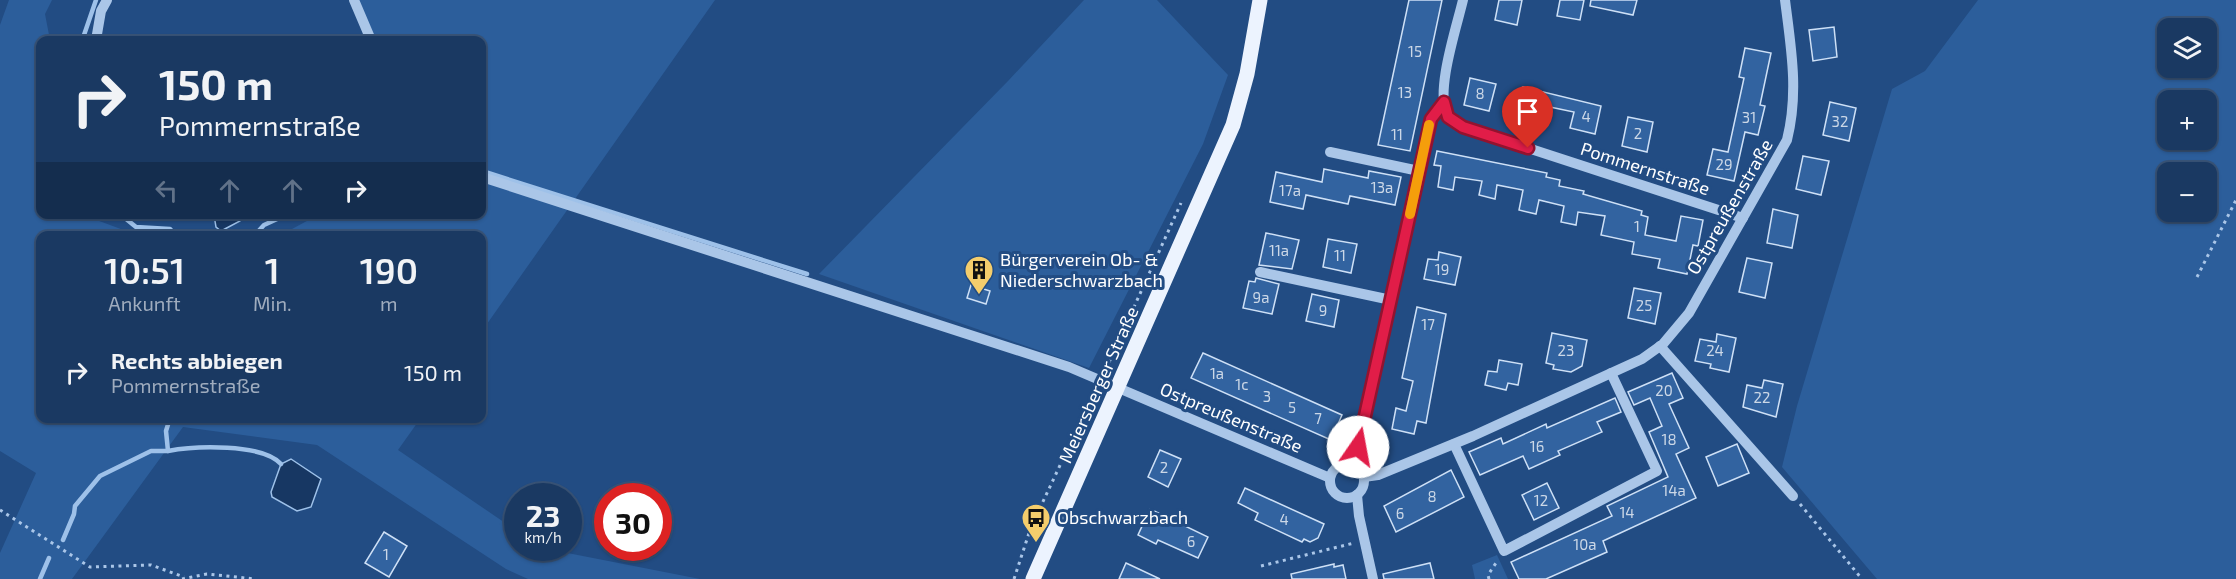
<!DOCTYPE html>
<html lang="de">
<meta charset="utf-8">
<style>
:root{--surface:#1a3962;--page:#234068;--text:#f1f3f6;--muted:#9facbe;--line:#385377}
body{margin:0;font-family:"Exo 2",sans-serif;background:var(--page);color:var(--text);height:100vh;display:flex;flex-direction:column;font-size:22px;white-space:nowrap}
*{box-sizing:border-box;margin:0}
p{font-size:20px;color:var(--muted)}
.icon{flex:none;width:33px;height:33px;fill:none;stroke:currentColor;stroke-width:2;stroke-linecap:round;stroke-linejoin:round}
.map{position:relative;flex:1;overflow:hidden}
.side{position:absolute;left:36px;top:231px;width:450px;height:192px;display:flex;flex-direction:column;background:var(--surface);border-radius:12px;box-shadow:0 2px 4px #0004,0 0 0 2px var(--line)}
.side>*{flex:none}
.hud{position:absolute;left:36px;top:36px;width:450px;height:183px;border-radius:12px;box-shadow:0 2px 4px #0004,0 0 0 2px var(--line);background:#1a3962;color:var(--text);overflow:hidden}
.buttons{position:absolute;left:2157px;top:18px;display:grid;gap:12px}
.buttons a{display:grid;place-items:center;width:60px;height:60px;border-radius:12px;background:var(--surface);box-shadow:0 2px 4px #0004,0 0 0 2px var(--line);font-size:30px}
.speed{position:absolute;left:504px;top:483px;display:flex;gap:12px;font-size:30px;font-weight:700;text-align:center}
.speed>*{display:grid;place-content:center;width:78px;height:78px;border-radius:50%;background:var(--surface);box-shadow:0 2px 4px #0004,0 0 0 2px var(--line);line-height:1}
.speed small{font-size:15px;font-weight:400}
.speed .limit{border:9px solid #d22;background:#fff;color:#111}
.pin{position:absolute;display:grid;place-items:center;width:51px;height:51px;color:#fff;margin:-62px -26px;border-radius:50% 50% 50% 0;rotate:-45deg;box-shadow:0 0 6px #0007}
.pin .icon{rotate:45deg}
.me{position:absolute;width:66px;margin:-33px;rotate:12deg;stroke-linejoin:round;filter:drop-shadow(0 0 4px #0008)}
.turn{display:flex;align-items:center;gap:21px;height:126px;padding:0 24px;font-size:27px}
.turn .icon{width:78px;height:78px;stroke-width:2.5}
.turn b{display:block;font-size:42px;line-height:51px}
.lanes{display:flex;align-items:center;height:57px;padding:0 24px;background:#0003;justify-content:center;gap:30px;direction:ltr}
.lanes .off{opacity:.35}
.eta{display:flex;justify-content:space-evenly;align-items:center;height:102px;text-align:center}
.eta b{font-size:36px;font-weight:600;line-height:42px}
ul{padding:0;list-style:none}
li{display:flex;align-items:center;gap:18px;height:78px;padding:0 24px}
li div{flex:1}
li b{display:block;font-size:22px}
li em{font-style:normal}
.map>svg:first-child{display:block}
.green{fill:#2c5e9b;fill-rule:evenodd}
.water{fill:#173763;stroke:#9ec1e9;stroke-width:1.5}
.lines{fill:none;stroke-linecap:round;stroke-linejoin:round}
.stream{stroke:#9ec1e9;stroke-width:4.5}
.building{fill:#3263a0;stroke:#cee0f6;stroke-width:1.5}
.path{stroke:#aac6e8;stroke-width:3;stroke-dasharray:3 4.5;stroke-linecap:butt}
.minor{stroke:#aac6e8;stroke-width:10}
.major{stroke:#ecf3fe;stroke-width:15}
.route-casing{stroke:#92132f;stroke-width:15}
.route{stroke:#e11d48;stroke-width:10}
.slow{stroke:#f59e0b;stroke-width:10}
.labels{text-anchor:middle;stroke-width:6;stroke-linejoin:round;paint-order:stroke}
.number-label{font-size:15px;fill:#ccd8e7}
.street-label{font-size:18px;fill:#fff;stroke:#224c83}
.poi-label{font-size:18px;fill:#fff;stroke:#224c83;text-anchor:start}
</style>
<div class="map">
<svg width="2236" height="579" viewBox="0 0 2236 579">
<rect width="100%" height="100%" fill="#224c83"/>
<!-- green -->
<g class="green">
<polygon points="9,0 52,0 45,14 50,40 40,40 40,214 83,215 137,235 40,236 40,418 420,419 398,450 517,531 518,548 542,548 700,579 528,579 506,569 317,445 183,427 72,579 0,579 0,553 36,473 0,451 0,25"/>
<polygon points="350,0 715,0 482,331 482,236 279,236 318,215 482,214 482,40 374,40"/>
<polygon points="1084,0 1157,0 1228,75 1203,144 1089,368 819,274 1008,81"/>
<path d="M1978,0h258v579h-359l-95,-112 15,-61 95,-317 33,-18zM2206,28v40h-38v-40zM2206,100v40h-38v-40zM2206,172v40h-38v-40z"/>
<polygon points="1497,555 1508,579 1475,579 1472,565"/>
</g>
<!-- water -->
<g class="water">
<polygon points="214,215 214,214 243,215 240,221 221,231 216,227"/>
<polygon points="291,459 321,479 311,507 297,511 272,497 271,492 281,464"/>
</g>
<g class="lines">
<!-- stream -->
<g class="stream">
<polyline points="85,40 84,35 96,0"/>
<polyline points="482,171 807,274"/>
<polyline points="120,214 136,227 170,229 176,236"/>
<polyline points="254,236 264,225 288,214"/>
<path d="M168,451c26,-5 94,-8 113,13"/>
<polyline points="63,540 74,514 75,506 100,476 151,451 168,451 166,431 170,418"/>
<polyline points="40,579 49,558"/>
</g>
</g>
<!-- building -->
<g class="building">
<polygon points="1409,0 1442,0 1410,151 1378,145"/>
<polygon points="1499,0 1522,0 1517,25 1495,20"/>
<polygon points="1560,0 1584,0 1580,20 1557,16"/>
<polygon points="1591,0 1637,0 1633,15 1590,6"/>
<polygon points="1834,27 1837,57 1813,61 1809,30"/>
<polygon points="1745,48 1771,53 1760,105 1765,106 1758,135 1745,132 1734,181 1707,175 1713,149 1728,152 1744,78 1739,77"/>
<polygon points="1470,78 1496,84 1489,111 1464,105"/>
<polygon points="1523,87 1601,106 1595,134 1570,128 1574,112 1545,106 1542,124 1516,119"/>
<polygon points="1830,102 1856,108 1849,141 1823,135"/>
<polygon points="1628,117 1653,122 1647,152 1622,146"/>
<polygon points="1437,151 1547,173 1546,177 1560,180 1559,186 1584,191 1583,194 1642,211 1641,215 1648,217 1645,235 1676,241 1681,216 1703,220 1698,246 1693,245 1687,274 1658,268 1660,259 1632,254 1634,242 1601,235 1605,216 1578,212 1576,225 1561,222 1564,206 1539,200 1536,214 1519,210 1523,190 1497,185 1495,199 1479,195 1482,181 1455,177 1453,190 1438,187 1441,166 1434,165"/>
<polygon points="1803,156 1829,161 1821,195 1796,189"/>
<polygon points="1324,169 1368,178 1369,171 1401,177 1395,205 1350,196 1348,204 1306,195 1303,209 1270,202 1276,172 1322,182"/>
<polygon points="1773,209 1798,215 1792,248 1767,243"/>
<polygon points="1266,233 1299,240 1292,269 1259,265"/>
<polygon points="1328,239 1357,244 1351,273 1323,267"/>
<polygon points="1439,252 1461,257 1455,285 1424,279 1428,259 1438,260"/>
<polygon points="1747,258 1772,263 1765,298 1739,292"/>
<polygon points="1256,278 1279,284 1272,314 1243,308 1249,281 1255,282"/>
<polygon points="971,285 990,291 986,304 967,298"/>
<polygon points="1634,288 1661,293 1655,324 1628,318"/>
<polygon points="1312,294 1339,300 1334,327 1306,321"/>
<polygon points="1417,307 1446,314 1426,423 1417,421 1414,434 1392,429 1396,408 1406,411 1413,381 1402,378"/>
<polygon points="1552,333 1587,340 1582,366 1571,372 1553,369 1554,365 1546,363"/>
<polygon points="1717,334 1736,338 1729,372 1710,368 1711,364 1695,361 1700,339 1716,342"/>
<polygon points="1203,353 1342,415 1331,440 1191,378"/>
<polygon points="1499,360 1522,364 1518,385 1508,383 1506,390 1485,385 1488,371 1497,372"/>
<polygon points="1672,373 1683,398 1669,404 1689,448 1676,454 1696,498 1603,541 1607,552 1546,579 1519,579 1511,562 1612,516 1607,506 1668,477 1649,432 1662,426 1650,398 1634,405 1628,392"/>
<polygon points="1764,380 1783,384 1776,417 1743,407 1747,385 1762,388"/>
<polygon points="1615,398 1621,412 1597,422 1602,432 1558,451 1560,455 1529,469 1523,456 1480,475 1469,452 1501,438 1503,444 1546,424 1547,428"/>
<polygon points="1737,444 1749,473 1718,486 1706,457"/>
<polygon points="1160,450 1181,459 1168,487 1148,477"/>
<polygon points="1451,470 1464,497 1396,532 1384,506"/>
<polygon points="1547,483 1559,508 1534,520 1522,495"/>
<polygon points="1245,488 1324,524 1318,538 1310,542 1304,539 1302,542 1255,520 1258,513 1238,503"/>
<polygon points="1150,509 1208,537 1198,558 1158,540 1156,544 1138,535"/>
<polygon points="384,532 407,546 389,577 365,563"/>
<polygon points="1126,563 1160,579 1119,579"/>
<polygon points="1430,563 1434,579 1384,579 1383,574"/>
<polygon points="1334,564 1334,567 1343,565 1346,579 1292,579 1291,574"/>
</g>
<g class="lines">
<!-- path -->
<g class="path">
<polyline points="2197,277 2236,200"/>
<polyline points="1106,369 1181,203"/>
<polyline points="1800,504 1862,579"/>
<polyline points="0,510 90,567 151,565 184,577"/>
<polyline points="1261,566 1354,543"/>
<polyline points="182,579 207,574 255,579"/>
<polyline points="1014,579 1031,527 1095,391"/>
<polyline points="1489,579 1488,575 1498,560"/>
</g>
<!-- minor -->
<g class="minor">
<polyline points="354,0 371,40"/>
<path d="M1463,0c-6,26 -29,94 -15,116 3,4 11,8 15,11l280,91"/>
<polyline points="96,40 101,11 107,0"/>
<polyline points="1330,152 1419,171"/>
<polyline points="482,177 1069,367 1330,478"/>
<polyline points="1260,272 1391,300"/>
<polyline points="1660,346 1793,496"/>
<polyline points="1454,444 1504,551 1657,471 1611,373"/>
<polyline points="1350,464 1358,447 1431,119 1444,102"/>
<circle cx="1347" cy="481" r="17"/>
<path d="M1364,477l14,-2 95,-39 169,-77 21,-15 26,-31 98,-173c12,-48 4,-92 -2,-140"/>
<polyline points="1357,495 1359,516 1373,579"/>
</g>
<!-- major -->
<polyline class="major" points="1033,579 1233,125 1247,74 1260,0"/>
</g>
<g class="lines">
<!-- route casing -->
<g class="route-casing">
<polyline id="route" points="1358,447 1431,119 1444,102 1448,117 1463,127 1528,148"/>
</g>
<!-- route -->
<use href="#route" class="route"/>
<!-- slow -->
<polyline class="slow" points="1410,214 1429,125"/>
</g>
<!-- icons -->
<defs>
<g id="building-pin" transform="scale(1.5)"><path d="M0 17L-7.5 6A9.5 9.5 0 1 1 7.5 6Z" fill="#f4cd6c" stroke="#224c83"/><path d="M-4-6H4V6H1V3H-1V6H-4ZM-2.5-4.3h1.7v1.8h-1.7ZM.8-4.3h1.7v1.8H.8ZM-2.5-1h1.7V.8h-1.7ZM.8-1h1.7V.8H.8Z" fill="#111"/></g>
<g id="bus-pin" transform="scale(1.5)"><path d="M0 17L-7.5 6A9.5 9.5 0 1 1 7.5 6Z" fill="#f4cd6c" stroke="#224c83"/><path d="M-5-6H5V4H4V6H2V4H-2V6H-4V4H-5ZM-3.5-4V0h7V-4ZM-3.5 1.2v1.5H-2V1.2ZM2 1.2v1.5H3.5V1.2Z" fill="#111"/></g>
</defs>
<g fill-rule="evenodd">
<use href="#building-pin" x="979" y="270"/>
<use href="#bus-pin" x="1036" y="518"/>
</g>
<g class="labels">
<!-- number labels -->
<g class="number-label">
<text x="1415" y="57">15</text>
<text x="1405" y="98">13</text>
<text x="1480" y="99">8</text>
<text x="1586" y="122">4</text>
<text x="1749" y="123">31</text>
<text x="1840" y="127">32</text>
<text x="1638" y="139">2</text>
<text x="1397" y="140">11</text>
<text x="1724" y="170">29</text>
<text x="1382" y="193">13a</text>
<text x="1290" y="196">17a</text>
<text x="1637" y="232">1</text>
<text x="1279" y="256">11a</text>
<text x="1340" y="261">11</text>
<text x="1442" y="275">19</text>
<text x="1261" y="303">9a</text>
<text x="1644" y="311">25</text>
<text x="1323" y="316">9</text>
<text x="1428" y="330">17</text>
<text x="1566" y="356">23</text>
<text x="1715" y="356">24</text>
<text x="1217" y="379">1a</text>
<text x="1242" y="390">1c</text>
<text x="1664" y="396">20</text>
<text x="1267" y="402">3</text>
<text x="1762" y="403">22</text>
<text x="1292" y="413">5</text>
<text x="1318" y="424">7</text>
<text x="1669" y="445">18</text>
<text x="1537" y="452">16</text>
<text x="1164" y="473">2</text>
<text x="1674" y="496">14a</text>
<text x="1432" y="502">8</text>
<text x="1541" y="506">12</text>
<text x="1627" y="518">14</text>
<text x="1400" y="519">6</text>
<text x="1284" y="525">4</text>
<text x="1191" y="547">6</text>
<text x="1585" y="550">10a</text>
<text x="386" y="560">1</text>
</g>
<!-- street labels -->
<g class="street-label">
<text transform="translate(1645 169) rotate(18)" y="6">Pommernstraße</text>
<text transform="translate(1730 207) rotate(-60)" y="6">Ostpreußenstraße</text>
<text transform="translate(1099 385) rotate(-66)" y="6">Meiersberger Straße</text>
<text transform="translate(1231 418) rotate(23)" y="6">Ostpreußenstraße</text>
</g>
<!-- poi labels -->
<g class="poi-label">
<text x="1000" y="266">Bürgerverein Ob- &amp;<tspan x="1000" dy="21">Niederschwarzbach</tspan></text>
<text x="1057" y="524">Obschwarzbach</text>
</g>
</g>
</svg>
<div class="buttons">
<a><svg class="icon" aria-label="layers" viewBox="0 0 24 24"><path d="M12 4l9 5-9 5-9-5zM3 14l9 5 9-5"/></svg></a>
<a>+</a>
<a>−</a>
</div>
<div class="speed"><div>23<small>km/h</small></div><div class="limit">30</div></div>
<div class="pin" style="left:1528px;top:148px;background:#d93025"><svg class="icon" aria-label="arrive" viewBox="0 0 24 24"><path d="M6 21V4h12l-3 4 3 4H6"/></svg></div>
<svg class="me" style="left:1358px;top:447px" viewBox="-20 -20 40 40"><circle r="19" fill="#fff"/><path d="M0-13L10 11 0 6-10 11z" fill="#e11d48"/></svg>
<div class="hud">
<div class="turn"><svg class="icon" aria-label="right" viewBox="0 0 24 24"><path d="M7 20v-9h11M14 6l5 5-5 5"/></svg><div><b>150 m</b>Pommernstraße</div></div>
<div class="lanes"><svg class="icon off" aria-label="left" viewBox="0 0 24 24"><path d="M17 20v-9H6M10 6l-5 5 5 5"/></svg><svg class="icon off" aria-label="ahead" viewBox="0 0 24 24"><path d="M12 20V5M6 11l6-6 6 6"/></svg><svg class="icon off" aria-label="ahead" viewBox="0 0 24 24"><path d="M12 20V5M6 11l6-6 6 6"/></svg><svg class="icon" aria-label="right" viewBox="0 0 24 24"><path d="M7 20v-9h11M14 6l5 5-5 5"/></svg></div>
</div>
<section class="side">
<div class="eta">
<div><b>10:51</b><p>Ankunft</p></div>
<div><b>1</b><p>Min.</p></div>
<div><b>190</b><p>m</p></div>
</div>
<ul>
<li><svg class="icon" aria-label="right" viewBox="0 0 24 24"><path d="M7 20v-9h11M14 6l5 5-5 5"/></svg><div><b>Rechts abbiegen</b><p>Pommernstraße</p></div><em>150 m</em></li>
</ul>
</section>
</div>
